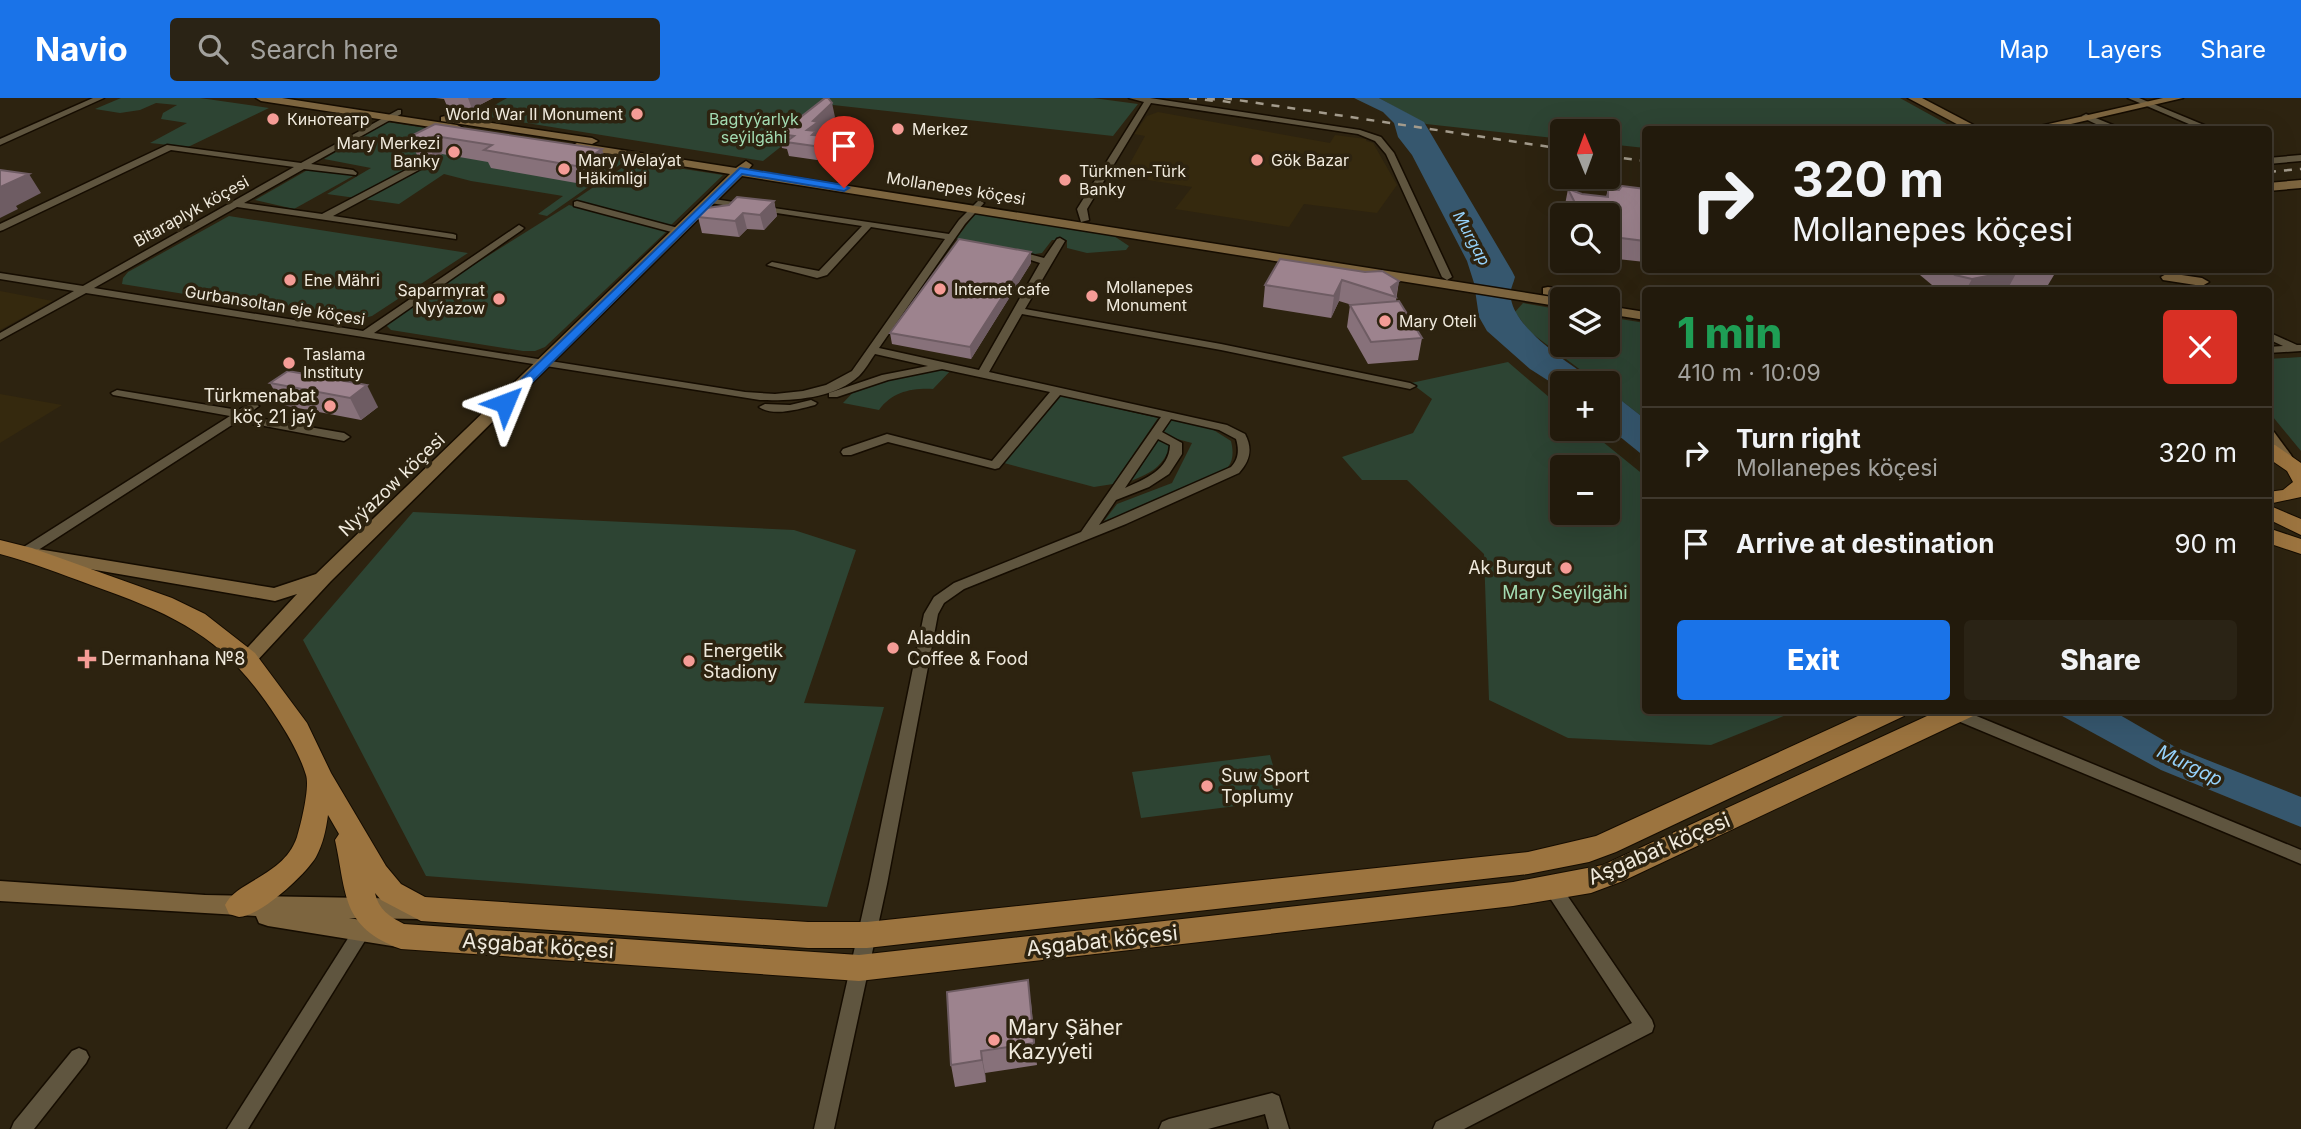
<!DOCTYPE html>
<meta charset="utf-8">
<style>
:root{--surface:#221a0c;--page:#2a2315;--text:#f1f3f6;--muted:#a2a19d;--line:#3f382d;--accent:#1a73e8}
body{margin:0;font-family:Inter,sans-serif;background:var(--page);color:var(--text);height:100vh;display:flex;flex-direction:column;font-size:26px;white-space:nowrap}
*{box-sizing:border-box;margin:0}
p{font-size:23px;color:var(--muted)}
.icon{flex:none;width:38px;height:38px;fill:none;stroke:currentColor;stroke-width:2;stroke-linecap:round;stroke-linejoin:round}
.map{position:relative;flex:1;overflow:hidden}
.drawer{position:absolute;left:1642px;top:189px;width:630px;height:427px;display:flex;flex-direction:column;background:var(--surface);border-radius:7px;box-shadow:0 7px 28px #0002,0 0 0 2px var(--line)}
.drawer>*{flex:none}
.banner{position:absolute;left:1642px;top:28px;width:630px;height:147px;border-radius:7px;box-shadow:0 7px 28px #0002,0 0 0 2px var(--line);background:#221a0c;color:var(--text);overflow:hidden}
.needle{width:46px;rotate:359deg}
.fabs{position:absolute;left:1550px;top:21px;display:grid;gap:14px}
.fabs a{display:grid;place-items:center;width:70px;height:70px;border-radius:7px;background:var(--surface);box-shadow:0 7px 28px #0002,0 0 0 2px var(--line);font-size:35px}
.pin{position:absolute;display:grid;place-items:center;width:60px;height:60px;color:#fff;margin:-72px -30px;border-radius:50% 50% 50% 0;rotate:-45deg;box-shadow:0 0 7px #0007}
.pin .icon{rotate:45deg}
.me{position:absolute;width:77px;margin:-38px;rotate:46deg;stroke-linejoin:round;filter:drop-shadow(0 0 5px #0008)}
.turn{display:flex;align-items:center;gap:24px;height:147px;padding:0 35px;font-size:32px}
.turn .icon{width:91px;height:91px;stroke-width:2.5}
.turn b{display:block;font-size:49px;line-height:60px}
.round{display:grid;place-items:center;flex:none;width:74px;height:74px;border-radius:7px;background:var(--page)}
.head{display:flex;align-items:center;justify-content:space-between;height:119px;padding:0 35px}
h1{font-size:42px;font-weight:800;line-height:52px;color:#1e9e55}
.primary-button{display:flex;gap:14px;margin-top:auto;padding:14px 35px}
.primary-button a{flex:1;height:80px;border-radius:7px;background:var(--accent);color:#fff;font-size:28px;font-weight:800;line-height:80px;text-align:center}
.primary-button a+a{background:var(--page);color:var(--text)}
ul{padding:0;list-style:none}
li{display:flex;align-items:center;gap:21px;height:91px;padding:0 35px;border-top:2px solid var(--line)}
li div{flex:1}
li b{display:block;font-size:26px}
li em{font-style:normal}
header{display:flex;align-items:center;gap:42px;box-sizing:border-box;height:98px;padding:0 35px;background:var(--accent);color:#fff}
header strong{font-size:33px}
nav{display:flex;gap:38px;margin-inline-start:auto;font-size:24px}
.search{width:490px;height:63px;background:var(--page);display:flex;align-items:center;gap:18px;box-sizing:border-box;padding:0 24px;border-radius:7px;color:var(--muted);font-size:26px}
.map>svg:first-child{display:block}
.built{fill:#35290e}
.green{fill:#2d4433;fill-rule:evenodd}
.water{fill:#36576e}
.lines{fill:none;stroke-linecap:round;stroke-linejoin:round}
.street-casing{stroke:#150c00;stroke-width:3}
.secondary-casing{stroke:#150c00;stroke-width:3}
.primary-casing{stroke:#150c00;stroke-width:2}
.street{fill:#5f553f;fill-rule:evenodd}
.secondary{fill:#7d653f;fill-rule:evenodd}
.primary{fill:#9c743f;fill-rule:evenodd}
.rail{stroke:#a39b8c;stroke-width:2.5;stroke-dasharray:8 8;stroke-linecap:butt}
.wall{fill:#87717a}
.shaded-wall{fill:#6e5c63}
.building{fill:#9d838e;stroke:#6e5c63;stroke-width:2}
.route{fill:#1a73e8;stroke:#114b97;stroke-width:2}
.poi-dot{fill:#f59c96;stroke:#2d2310;stroke-width:2.5}
.labels{text-anchor:middle;stroke-width:7;stroke-linejoin:round;paint-order:stroke}
.far-poi-label{font-size:16px;fill:#f0eadd;stroke:#2d2310;text-anchor:start}
.far-park-label{font-size:16px;fill:#a3dcb2;stroke:#2d2310}
.far-street-label{font-size:16px;fill:#f0eadd;stroke:#2d2310}
.far-water-label{font-size:16px;font-style:italic;fill:#96d2fb;stroke:#2d2310}
.poi-label{font-size:18px;fill:#f0eadd;stroke:#2d2310;text-anchor:start}
.street-label{font-size:18px;fill:#f0eadd;stroke:#2d2310}
.park-label{font-size:18px;fill:#a3dcb2;stroke:#2d2310}
.water-label{font-size:19px;font-style:italic;fill:#96d2fb;stroke:#2d2310}
.near-street-label{font-size:21px;fill:#f0eadd;stroke:#2d2310}
.near-poi-label{font-size:21px;fill:#f0eadd;stroke:#2d2310;text-anchor:start}
</style>
<header>
<strong>Navio</strong>
<div class="search"><svg class="icon" aria-label="search" viewBox="0 0 24 24"><circle cx="10" cy="10" r="6"/><path d="M15 15l6 6"/></svg>Search here</div>
<nav><a>Map</a><a>Layers</a><a>Share</a></nav>
</header>
<div class="map">
<svg width="2301" height="1031" viewBox="0 0 2301 1031">
<rect width="100%" height="100%" fill="#2d2310"/>
<!-- built -->
<g class="built">
<polygon points="1158,14 1330,45 1335,37 1366,41 1366,43 1373,45 1397,87 1377,115 1304,106 1289,129 1175,111 1192,89 1123,78 1145,38 1134,36 1147,18"/>
<polygon points="0,193 53,203 0,232"/>
<polygon points="0,296 62,307 0,345"/>
</g>
<!-- green -->
<g class="green">
<polygon points="121,0 200,0 269,10 188,49 150,45 187,25 161,21 163,15 177,7 156,5 140,12 120,15 95,11"/>
<polygon points="507,0 1093,0 1138,6 1113,38 833,7 763,63 477,17"/>
<polygon points="1379,0 1900,0 1956,31 1645,32 1645,50 1608,46 1608,33 1563,33 1563,41 1426,26"/>
<polygon points="387,24 628,61 547,118 538,116 563,98 471,83 444,76 399,106 327,96 371,70 324,61"/>
<polygon points="632,63 723,77 670,128 573,103"/>
<polygon points="311,70 355,77 294,111 255,102"/>
<polygon points="569,107 667,133 545,249 535,253 523,253 391,232 386,227 386,222"/>
<polygon points="975,116 1114,138 1129,148 1126,152 1087,155 1067,150 1067,142 1052,142 1042,155 1035,156 956,141"/>
<polygon points="229,118 468,155 372,218 352,223 122,186 123,180 128,174"/>
<polygon points="1523,205 1563,212 1563,247 1608,247 1608,219 1645,225 1645,321 1608,292 1608,285 1598,285 1530,234 1515,214"/>
<polygon points="2301,259 2301,353 2268,313 2268,261"/>
<path d="M1508,264l55,47v20h24l58,47v234l151,1 -85,34 -143,-7 -79,-38 -5,-146 -77,-74h-45l-20,-23 71,-24 19,-34 -21,-16zM1563,369h45v46h-45z"/>
<path d="M943,268l10,2 -20,21c-22,-1 -41,3 -54,21l-36,-7 16,-17z"/>
<polygon points="1061,298 1158,320 1113,386 1094,389 1004,365"/>
<path d="M1171,322l41,9 19,12c2,8 3,19 -3,26 -14,18 -99,45 -124,54l13,-17 55,-21 20,-40 -30,-8z"/>
<path d="M1158,343l11,2 2,4c-11,21 -18,25 -40,34z"/>
<polygon points="413,414 794,432 856,452 804,605 884,609 827,809 426,778 303,542"/>
<polygon points="1270,657 1283,702 1141,720 1132,674"/>
</g>
<!-- water -->
<g class="water">
<path d="M1354,0h25l45,24 88,149 3,6c-2,8 -6,14 -4,22 5,31 61,67 87,84h-35v7l-33,-21 -43,-38 -8,-14 -5,-34 -7,-22 -55,-106 -14,-18 -4,-14 -11,-11z"/>
<polygon points="1608,292 1645,321 1645,359 1608,329"/>
<polygon points="2053,613 2113,613 2177,650 2301,699 2301,729 2161,672"/>
</g>
<g class="lines">
<!-- street casing -->
<g class="street-casing">
<g id="street">
<polygon points="93,0 104,0 0,47 0,41"/>
<polygon points="1129,0 1150,0 1360,32 1381,39 1394,55 1452,179 1447,182 1442,179 1386,56 1375,43 1358,36 1151,5 1087,111 1089,122 1081,124 1077,111 1144,4"/>
<polygon points="2128,0 2139,0 2216,32 2203,32"/>
<path d="M398,12h3v4l-90,50 42,6 4,3 -1,2 -52,-6 -60,34 78,11 105,-55 4,3 -1,2 -97,52 120,18 3,1v4l-219,-32 -143,81 269,43 156,-106 5,3 -2,2 -148,103 371,59 30,2 28,-3 23,-6 26,-14 93,-132 -74,-12 -44,48 -10,3 -50,-13 5,-3 47,9 43,-45 -152,-23 -5,-3 2,-2 242,36 10,-14 20,-20 5,3 -19,21 -86,124 100,22 61,-107 -31,-10 5,-3 30,8 13,-19 3,-1 5,3 -40,68 196,35 189,39 6,3 -6,3 -189,-39 -199,-36 -33,58 238,53 18,9c8,15 5,27 -6,39l-113,51 -162,65 -20,14 -6,11 -51,270 -53,245h-20l55,-245 55,-270 10,-17 20,-14 127,-51 80,-115 -101,-22 -61,73 -4,1 -107,-27 -37,13h-8l-2,-3 2,-3 44,-15 105,27 58,-69 -108,-23 -54,11 -51,17h-8v-4l53,-18 46,-9 -53,-12c-5,7 -10,16 -16,22 -25,23 -67,25 -99,24l-674,-107 -86,47v-7l74,-42 -74,-12v-6l83,13 211,-119 -123,-17 -168,80 -3,1v-7l167,-79 134,18zM1171,321l48,11 17,9c3,10 3,20 -5,28l-132,58 17,-25 33,-13 20,-13 13,-20v-11l-20,-11zM1158,341l12,6c-1,25 -25,34 -45,43z"/>
<polygon points="2086,16 2120,30 2121,32 2109,32 2083,20 2082,18"/>
<polygon points="2301,57 2301,63 2268,66 2268,60"/>
<polygon points="577,103 682,131 684,133 679,136 574,108 574,104"/>
<polygon points="2268,234 2297,247 2301,247 2301,253 2268,255 2268,249 2283,248 2268,241"/>
<polygon points="117,292 238,312 253,305 259,308 246,318 344,335 350,339 344,343 238,323 29,458 19,458 17,455 19,452 230,318 113,297 111,295"/>
<path d="M811,302l6,3 -2,2c-16,4 -41,12 -56,2l6,-3 25,1z"/>
<polygon points="1944,612 1962,612 2301,752 2301,766 1946,618"/>
<polygon points="1552,782 1558,784 1652,922 1654,928 1652,934 1464,1031 1433,1031 1436,1024 1632,925 1546,794 1543,789 1546,784"/>
<polygon points="365,820 371,823 374,828 371,833 248,1031 227,1031 359,823"/>
<polygon points="79,950 86,953 89,959 86,965 34,1031 11,1031 14,1024 72,953"/>
<polygon points="1272,995 1279,998 1289,1031 1269,1031 1265,1016 1208,1031 1159,1031 1162,1024 1169,1021"/>
</g>
</g>
<!-- secondary casing -->
<g class="secondary-casing">
<g id="secondary">
<polygon points="256,0 282,0 457,27 463,30 457,33 261,3"/>
<polygon points="1908,0 1922,0 1983,32 1968,32"/>
<polygon points="2163,0 2183,0 2045,32 2022,32"/>
<polygon points="445,18 592,40 598,43 592,46 441,23 441,19"/>
<polygon points="577,45 736,70 746,63 752,67 748,72 1565,201 1563,201 1563,209 742,78 331,483 254,566 240,566 237,561 297,496 275,503 32,461 29,457 32,453 38,451 274,490 316,476 730,76 573,50 571,48"/>
<polygon points="2301,82 2301,90 2268,93 2268,85"/>
<polygon points="2168,175 2202,180 2209,184 2202,188 2163,182 2161,179"/>
<polygon points="1548,189 1600,197 1607,201 1574,201 1543,196 1543,190"/>
<polygon points="1608,208 1645,214 1645,222 1608,216"/>
<polygon points="2268,332 2274,334 2291,357 2293,361 2291,365 2279,365 2268,349"/>
<polygon points="0,783 205,797 421,801 430,804 433,811 430,818 421,821 349,820 407,830 410,838 407,846 398,849 268,828 259,825 256,818 0,803"/>
</g>
</g>
<!-- primary casing -->
<g class="primary-casing">
<g id="primary">
<polygon points="2268,345 2275,347 2301,365 2301,399 2268,406 2268,394 2283,392 2293,384 2287,373 2268,360"/>
<polygon points="2268,407 2301,421 2301,437 2268,421"/>
<polygon points="2268,430 2301,441 2301,456 2268,445"/>
<path d="M0,442l32,8 140,50 33,16 50,39 52,70 24,50 55,93 15,18 24,13 383,25h59l661,-70 68,-16 275,-126h36l-3,6 -288,136 -27,10 -61,12 -661,74h-59l-387,-27 -40,-21 -6,-7c4,17 14,23 29,31l455,31 654,-73 90,-17 337,-155h36l-3,6 -350,165 -32,12 -78,13 -654,75 -458,-32c-60,-22 -54,-54 -66,-109l4,-6 -11,-19c-2,15 -5,29 -12,42 -11,18 -55,59 -77,60 -1,0 -9,-3 -10,-3l-4,-9c11,-24 59,-29 72,-68 4,-13 13,-50 9,-62 -6,-20 -18,-40 -29,-57 -52,-81 -99,-102 -186,-133 -30,-11 -60,-23 -91,-31z"/>
</g>
</g>
<!-- street -->
<use href="#street" class="street"/>
<!-- secondary -->
<use href="#secondary" class="secondary"/>
<!-- primary -->
<use href="#primary" class="primary"/>
<!-- rail -->
<g class="rail">
<polyline points="1189,0 1215,3"/>
<polyline points="1207,0 1234,5"/>
<polyline points="1224,0 1563,51"/>
<polyline points="1608,58 1645,63"/>
<polyline points="2268,74 2301,71"/>
</g>
</g>
<!-- wall -->
<g class="wall">
<polygon points="435,0 493,0 472,11 447,8 444,1"/>
<polygon points="835,19 820,33 821,38 825,38 828,53 817,62 789,58 787,51 782,50 779,36"/>
<polygon points="435,26 608,69 582,86 491,70 488,64 442,56 434,60 417,57 409,39"/>
<polygon points="1568,91 1582,96 1606,99 1608,91 1619,92 1645,91 1645,164 1608,160 1608,117 1566,117 1564,112"/>
<polygon points="774,103 777,118 764,132 747,131 739,139 702,135 698,119"/>
<polygon points="1280,161 1399,183 1396,203 1422,240 1418,262 1368,266 1347,229 1350,207 1352,207 1339,203 1331,220 1263,209 1265,187"/>
<polygon points="1031,165 971,261 892,246 890,235"/>
<polygon points="1914,172 2057,172 2045,192 1938,192"/>
<polygon points="288,273 378,309 361,322 282,307 270,285"/>
<polygon points="1031,905 1037,967 985,975 986,984 955,989 951,967"/>
</g>
<!-- shaded-wall -->
<g class="shaded-wall">
<polygon points="468,0 493,0 472,11"/>
<polygon points="832,5 835,19 820,33 821,38 825,38 828,53 817,62 813,44 807,32 813,23"/>
<polygon points="435,38 442,56 434,60 427,42"/>
<polygon points="602,51 608,69 582,86 576,68"/>
<polygon points="29,76 41,95 16,108 18,111 0,120 0,89"/>
<polygon points="774,103 777,118 764,132 760,117"/>
<polygon points="743,115 747,131 739,139 735,123"/>
<polygon points="1031,154 1031,165 971,261 970,249"/>
<polygon points="2018,172 2007,192 1966,192 1972,181"/>
<polygon points="1342,182 1339,203 1331,220 1334,198"/>
<polygon points="1399,183 1396,199 1391,189"/>
<polygon points="367,287 378,309 361,322 350,300"/>
<polygon points="981,953 985,975 986,984 982,962"/>
</g>
<!-- building -->
<g class="building">
<polygon points="825,0 828,0 832,5 813,23 818,24 807,32 816,33 812,37 825,38 814,48 786,44 794,38 779,36"/>
<polygon points="435,26 602,51 576,68 484,52 492,47 435,38 427,42 409,39"/>
<polygon points="0,72 29,76 0,89"/>
<polygon points="1622,88 1645,91 1645,143 1613,139 1608,137 1608,117 1589,117 1582,113 1575,105 1568,91 1582,96 1608,99 1608,91 1619,92"/>
<polygon points="737,99 774,103 760,117 743,115 735,123 698,119 707,110 729,107"/>
<polygon points="959,141 1031,154 970,249 890,235"/>
<polygon points="1280,161 1365,174 1382,173 1399,183 1391,189 1396,199 1342,182 1334,198 1265,187"/>
<polygon points="1948,172 2057,172 2018,172 1972,181 1955,177"/>
<polygon points="1399,203 1422,240 1371,244 1350,207"/>
<polygon points="288,273 367,287 350,300 270,285"/>
<polygon points="1028,882 1034,945 981,953 982,962 951,967 947,894"/>
</g>
<!-- route -->
<polygon class="route" points="740,70 844,87 849,90 844,93 742,76 509,307 500,307 500,302"/>
<!-- markers -->
<g class="poi-dot">
<circle cx="637" cy="16" r="7"/>
<circle cx="273" cy="21" r="7"/>
<circle cx="898" cy="31" r="7"/>
<circle cx="454" cy="54" r="7"/>
<circle cx="1257" cy="62" r="7"/>
<circle cx="564" cy="71" r="7"/>
<circle cx="1065" cy="82" r="7"/>
<circle cx="290" cy="182" r="7"/>
<circle cx="940" cy="191" r="7"/>
<circle cx="1092" cy="198" r="7"/>
<circle cx="499" cy="201" r="7"/>
<circle cx="1385" cy="223" r="7"/>
<circle cx="289" cy="265" r="7"/>
<circle cx="330" cy="308" r="7"/>
<circle cx="1566" cy="470" r="7"/>
<circle cx="893" cy="550" r="7"/>
<path d="M83.5 550.5h7v7h7v7h-7v7h-7v-7h-7v-7h7z"/>
<circle cx="689" cy="563" r="7"/>
<circle cx="1207" cy="688" r="7"/>
<circle cx="994" cy="942" r="7"/>
</g>
<g class="labels">
<!-- far-poi labels -->
<g class="far-poi-label">
<text x="623" y="22" text-anchor="end">World War II Monument</text>
<text x="287" y="27">Кинотеатр</text>
<text x="912" y="37">Merkez</text>
<text x="440" y="51" text-anchor="end">Mary Merkezi<tspan x="440" dy="18">Banky</tspan></text>
<text x="578" y="68">Mary Welaýat<tspan x="578" dy="18">Häkimligi</tspan></text>
<text x="1271" y="68">Gök Bazar</text>
<text x="1079" y="79">Türkmen-Türk<tspan x="1079" dy="18">Banky</tspan></text>
<text x="304" y="188">Ene Mähri</text>
<text x="1106" y="195">Mollanepes<tspan x="1106" dy="18">Monument</tspan></text>
<text x="954" y="197">Internet cafe</text>
<text x="485" y="198" text-anchor="end">Saparmyrat<tspan x="485" dy="18">Nyýazow</tspan></text>
<text x="1399" y="229">Mary Oteli</text>
<text x="303" y="262">Taslama<tspan x="303" dy="18">Instituty</tspan></text>
</g>
<!-- far-park labels -->
<g class="far-park-label">
<text x="754" y="27">Bagtyýarlyk<tspan x="754" dy="18">seýilgähi</tspan></text>
</g>
<!-- far-street labels -->
<g class="far-street-label">
<text transform="translate(956 90) rotate(9)" y="6">Mollanepes köçesi</text>
<text transform="translate(191 113) rotate(-29)" y="6">Bitaraplyk köçesi</text>
<text transform="translate(275 207) rotate(9)" y="6">Gurbansoltan eje köçesi</text>
</g>
<!-- far-water labels -->
<g class="far-water-label">
<text transform="translate(1472 140) rotate(61)" y="6">Murgap</text>
</g>
<!-- poi labels -->
<g class="poi-label">
<text x="316" y="304" text-anchor="end">Türkmenabat<tspan x="316" dy="21">köç 21 jaý</tspan></text>
<text x="1552" y="476" text-anchor="end">Ak Burgut</text>
<text x="907" y="546">Aladdin<tspan x="907" dy="21">Coffee &amp; Food</tspan></text>
<text x="703" y="559">Energetik<tspan x="703" dy="21">Stadiony</tspan></text>
<text x="101" y="567">Dermanhana №8</text>
<text x="1221" y="684">Suw Sport<tspan x="1221" dy="21">Toplumy</tspan></text>
</g>
<!-- street labels -->
<g class="street-label">
<text transform="translate(392 387) rotate(-44)" y="6">Nyýazow köçesi</text>
</g>
<!-- park labels -->
<g class="park-label">
<text x="1565" y="501">Mary Seýilgähi</text>
</g>
<!-- water labels -->
<g class="water-label">
<text transform="translate(2190 667) rotate(26)" y="7">Murgap</text>
</g>
<!-- near-street labels -->
<g class="near-street-label">
<text transform="translate(1659 751) rotate(-23)" y="7">Aşgabat köçesi</text>
<text transform="translate(1102 843) rotate(-6)" y="7">Aşgabat köçesi</text>
<text transform="translate(538 848) rotate(4)" y="7">Aşgabat köçesi</text>
</g>
<!-- near-poi labels -->
<g class="near-poi-label">
<text x="1008" y="937">Mary Şäher<tspan x="1008" dy="24">Kazyýeti</tspan></text>
</g>
</g>
</svg>
<div class="fabs">
<a><svg class="needle" viewBox="-14 -14 28 28"><path d="M0-13l5 13h-10z" fill="#e53935"/><path d="M0 13l5-13h-10z" fill="#a2a19d"/></svg></a>
<a><svg class="icon" aria-label="search" viewBox="0 0 24 24"><circle cx="10" cy="10" r="6"/><path d="M15 15l6 6"/></svg></a>
<a><svg class="icon" aria-label="layers" viewBox="0 0 24 24"><path d="M12 4l9 5-9 5-9-5zM3 14l9 5 9-5"/></svg></a>
<a>+</a>
<a>−</a>
</div>
<div class="pin" style="left:844px;top:90px;background:#d93025"><svg class="icon" aria-label="arrive" viewBox="0 0 24 24"><path d="M6 21V4h12l-3 4 3 4H6"/></svg></div>
<svg class="me" style="left:505px;top:305px" viewBox="-20 -20 40 40"><path d="M0-17L14 15 0 8-14 15z" fill="#1a73e8" stroke="#fff" stroke-width="4"/></svg>
<div class="banner">
<div class="turn"><svg class="icon" aria-label="right" viewBox="0 0 24 24"><path d="M7 20v-9h11M14 6l5 5-5 5"/></svg><div><b>320 m</b>Mollanepes köçesi</div></div>
</div>
<section class="drawer">
<div class="head"><div><h1>1 min</h1><p>410 m · 10:09</p></div><a class="round" style="background:#d93025;color:#fff"><svg class="icon" aria-label="close" viewBox="0 0 24 24"><path d="M6 6l12 12M18 6L6 18"/></svg></a></div>
<ul>
<li><svg class="icon" aria-label="right" viewBox="0 0 24 24"><path d="M7 20v-9h11M14 6l5 5-5 5"/></svg><div><b>Turn right</b><p>Mollanepes köçesi</p></div><em>320 m</em></li>
<li><svg class="icon" aria-label="arrive" viewBox="0 0 24 24"><path d="M6 21V4h12l-3 4 3 4H6"/></svg><div><b>Arrive at destination</b></div><em>90 m</em></li>
</ul>
<div class="primary-button"><a>Exit</a><a>Share</a></div>
</section>
</div>
